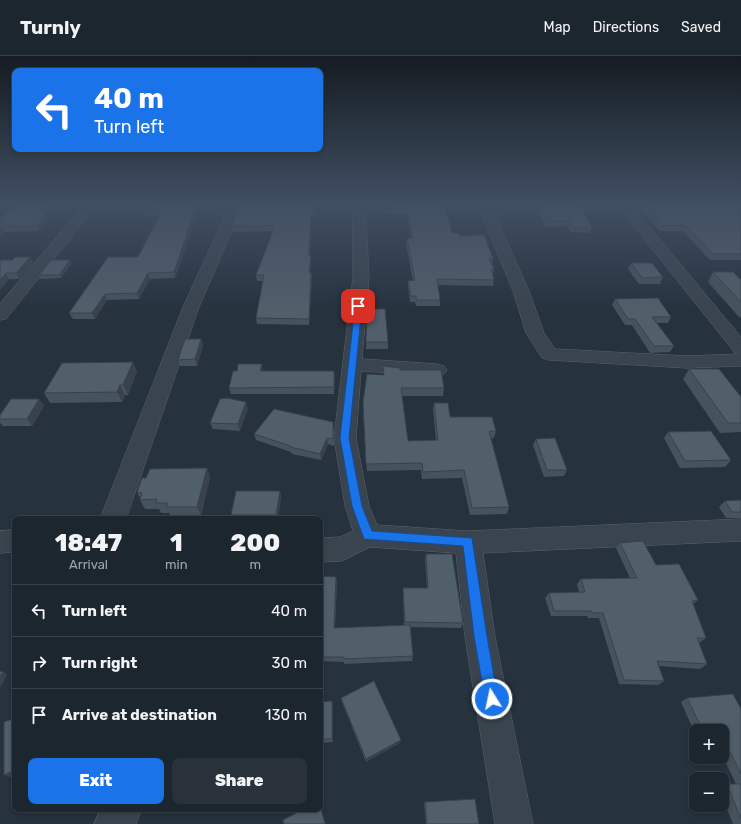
<!DOCTYPE html>
<meta charset="utf-8">
<style>
:root{--surface:#1c262e;--page:#29323a;--text:#f1f3f6;--muted:#a0a5aa;--line:#3a434a;--accent:#1a73e8}
body{margin:0;font-family:Rubik,sans-serif;background:var(--page);color:var(--text);height:100vh;display:flex;flex-direction:column;font-size:15px;white-space:nowrap}
*{box-sizing:border-box;margin:0}
p{font-size:13px;color:var(--muted)}
.icon{flex:none;width:22px;height:22px;fill:none;stroke:currentColor;stroke-width:2;stroke-linecap:round;stroke-linejoin:round}
.map{position:relative;flex:1;overflow:hidden}
.drawer{position:absolute;left:12px;top:460px;width:311px;height:296px;display:flex;flex-direction:column;background:var(--surface);border-radius:8px;box-shadow:0 2px 6px #0003,0 0 0 1px var(--line)}
.drawer>*{flex:none}
.guide{position:absolute;left:12px;top:12px;width:311px;height:84px;border-radius:8px;box-shadow:0 2px 6px #0003,0 0 0 1px var(--line);background:#1a73e8;color:#fff;overflow:hidden}
.controls{position:absolute;left:689px;top:668px;display:grid;gap:8px}
.controls a{display:grid;place-items:center;width:40px;height:40px;border-radius:8px;background:var(--surface);box-shadow:0 2px 6px #0003,0 0 0 1px var(--line);font-size:20px}
.pin{position:absolute;display:grid;place-items:center;width:34px;height:34px;color:#fff;margin:-17px;border-radius:8px;box-shadow:0 2px 6px #0006}
.me{position:absolute;width:44px;margin:-22px;rotate:350deg;stroke-linejoin:round;filter:drop-shadow(0 0 3px #0008)}
.turn{display:flex;align-items:center;gap:14px;height:84px;padding:0 16px;font-size:18px}
.turn .icon{width:52px;height:52px;stroke-width:2.5}
.turn b{display:block;font-size:28px;line-height:34px}
.eta{display:flex;justify-content:space-evenly;align-items:center;height:68px;text-align:center}
.eta b{font-size:24px;font-weight:800;line-height:28px}
.action{display:flex;gap:8px;margin-top:auto;padding:8px 16px}
.action a{flex:1;height:46px;border-radius:8px;background:var(--accent);color:#fff;font-size:16px;font-weight:800;line-height:46px;text-align:center}
.action a+a{background:var(--page);color:var(--text)}
ul{padding:0;list-style:none}
li{display:flex;align-items:center;gap:12px;height:52px;padding:0 16px;border-top:1px solid var(--line)}
li div{flex:1}
li b{display:block;font-size:15px}
li em{font-style:normal}
header{display:flex;align-items:center;gap:24px;box-sizing:border-box;height:56px;padding:0 20px;background:var(--surface);border-bottom:1px solid var(--line)}
header strong{font-size:19px}
nav{display:flex;gap:22px;margin-inline-start:auto;font-size:14px}
.map>svg:first-child{display:block}
.lines{fill:none;stroke-linecap:round;stroke-linejoin:round}
.minor-casing{stroke:#58626c;stroke-width:1}
.minor{fill:#3a444e;fill-rule:evenodd}
.wall{fill:#46525c}
.shaded-wall{fill:#39424b}
.building{fill:#515f6b;stroke:#39424b}
.route{fill:#1a73e8;stroke:#114b97}
</style>
<header>
<strong>Turnly</strong>
<nav><a>Map</a><a>Directions</a><a>Saved</a></nav>
</header>
<div class="map">
<svg width="741" height="768" viewBox="0 0 741 768">
<rect width="100%" height="100%" fill="#26323e"/>
<g class="lines">
<!-- minor casing -->
<g class="minor-casing">
<g id="minor">
<polygon points="86,147 99,147 6,263 0,264 0,248"/>
<polygon points="228,147 240,147 236,166 199,251 126,463 100,463 183,251 222,166"/>
<polygon points="353,147 365,147 369,221 362,303 437,308 444,310 447,314 444,318 437,320 361,315 356,382 369,450 377,469 468,475 741,463 741,485 483,497 495,581 533,768 495,768 465,581 456,497 370,491 342,505 320,506 320,482 340,481 353,475 345,450 334,382 353,221"/>
<polygon points="479,147 491,147 498,165 529,235 544,277 555,293 687,300 739,298 735,297 633,169 614,147 627,147 643,163 741,281 741,310 687,312 549,304 542,302 526,277 513,235 484,165"/>
<polygon points="15,474 15,496 0,497 0,475"/>
<polygon points="101,753 142,753 136,768 94,768"/>
</g>
</g>
<!-- minor -->
<use href="#minor" class="minor"/>
</g>
<!-- wall -->
<g class="wall">
<polygon points="16,147 61,147 40,175 5,176 0,182 0,160 3,160"/>
<polygon points="147,147 201,147 175,222 150,223 139,243 107,244 95,263 73,263 69,257 138,201 160,159 145,159 143,154"/>
<polygon points="240,147 317,147 316,160 311,160 310,200 311,200 311,206 310,216 311,216 312,222 309,269 257,268 256,262 263,225 257,225 256,219 273,175 233,176 232,170"/>
<polygon points="372,147 446,147 446,150 444,150 452,177 460,180 493,202 492,207 494,213 493,219 494,224 493,230 438,229 440,244 440,250 416,250 415,246 410,246 408,230 408,225 413,224 406,188 407,182 411,182 407,158 383,157 383,152 373,152"/>
<polygon points="532,147 619,147 622,151 620,156 584,157 592,171 590,177 570,176 568,170 546,171"/>
<polygon points="629,147 741,147 741,204 710,204 683,175 660,175 643,156 638,156"/>
<polygon points="30,201 33,207 19,223 9,223 0,234 0,204 13,204"/>
<polygon points="72,207 61,222 40,223 39,219"/>
<polygon points="631,207 663,221 660,228 639,228 628,213"/>
<polygon points="713,216 741,224 741,261 739,261 708,226"/>
<polygon points="615,243 671,261 668,267 657,267 674,290 670,296 650,297 632,269 625,269 612,249"/>
<polygon points="367,253 388,286 388,293 366,293"/>
<polygon points="201,283 203,289 197,310 180,310 178,304"/>
<polygon points="383,310 400,314 444,332 443,340 402,340 408,385 436,384 433,354 434,347 450,361 496,375 494,382 491,382 509,451 507,458 470,459 462,422 422,423 421,414 367,415 363,353 383,319"/>
<polygon points="689,313 741,341 741,376 720,377 683,323"/>
<polygon points="263,314 263,315 335,322 334,338 231,338 229,332"/>
<polygon points="137,315 128,339 125,339 122,346 50,347 44,337"/>
<polygon points="39,343 44,350 32,370 3,370 0,367 0,359"/>
<polygon points="248,353 240,375 213,373 210,367"/>
<polygon points="334,372 334,390 328,388 321,404 292,398 291,396 256,384 254,378"/>
<polygon points="668,376 731,404 725,411 680,412 664,382"/>
<polygon points="536,383 567,414 564,420 544,421 533,389"/>
<polygon points="207,412 210,421 201,460 171,461 169,457 161,457 159,453 145,453 140,444 140,442 137,436 146,422"/>
<polygon points="280,435 281,441 278,463 232,463 231,459"/>
<polygon points="741,444 741,462 726,462 719,451 725,445"/>
<polygon points="620,487 656,509 698,544 693,548 706,582 699,587 707,608 700,613 658,610 664,625 658,629 619,628 599,562 588,562 587,560 551,560 545,542 549,537 579,536 577,528 581,523 630,522 616,492"/>
<polygon points="426,498 463,567 461,572 410,571 413,600 412,605 344,608 344,606 320,605 320,520 337,526 335,572 404,569 403,537 403,532 427,532 425,503"/>
<polygon points="341,642 400,687 366,706 342,646"/>
<polygon points="687,642 741,653 741,768 733,768 722,740 722,730 727,728 736,728 722,699 722,675 696,675 696,680 681,646"/>
<polygon points="320,646 333,649 333,686 320,687"/>
<polygon points="425,746 479,768 426,768 424,748"/>
</g>
<!-- shaded-wall -->
<g class="shaded-wall">
<polygon points="54,147 61,147 40,175 37,170"/>
<polygon points="197,147 201,147 175,222 174,216"/>
<polygon points="316,147 317,147 316,160 315,155"/>
<polygon points="311,155 311,160 310,206 309,200"/>
<polygon points="2,170 5,176 0,182 0,172"/>
<polygon points="311,200 311,206 309,223 309,217"/>
<polygon points="30,201 33,207 19,223 16,217"/>
<polygon points="70,204 72,207 61,222 59,219"/>
<polygon points="311,216 312,222 309,269 309,263"/>
<polygon points="6,217 9,223 0,234 0,224"/>
<polygon points="148,217 150,223 139,243 137,237"/>
<polygon points="105,238 107,244 95,263 92,257"/>
<polygon points="201,283 203,289 197,310 195,303"/>
<polygon points="133,306 137,315 128,339 123,329"/>
<polygon points="262,308 263,314 262,322 260,315"/>
<polygon points="334,315 335,322 334,338"/>
<polygon points="120,329 125,339 122,346 117,336"/>
<polygon points="39,343 44,350 32,370 27,363"/>
<polygon points="246,346 248,353 240,375 238,368"/>
<polygon points="327,382 328,388 321,404 320,398"/>
<polygon points="207,412 210,421 201,460 197,451"/>
<polygon points="280,435 281,441 278,463 276,459"/>
<polygon points="336,521 337,526 334,577 334,572"/>
<polygon points="3,616 7,618 0,633 0,622"/>
<polygon points="332,645 333,649 333,686 332,683"/>
<polygon points="401,684 400,687 366,706 366,703"/>
<polygon points="15,714 15,721 13,722 4,719"/>
<polygon points="320,748 326,768 325,768 320,750"/>
</g>
<!-- building -->
<g class="building">
<polygon points="16,147 54,147 37,170 2,170 0,172 0,160 3,160"/>
<polygon points="147,147 197,147 174,216 148,217 137,237 105,238 92,257 69,257 108,201 138,201 163,153 143,154"/>
<polygon points="240,147 316,147 315,155 311,155 309,200 311,200 309,217 311,216 309,263 256,262 264,219 256,219 275,170 232,170"/>
<polygon points="384,147 444,147 452,177 459,177 460,180 484,179 493,202 489,202 494,213 491,213 494,224 437,223 440,244 416,244 416,240 411,240 408,225 415,224 407,182 413,182 407,153 383,152"/>
<polygon points="537,147 619,147 622,151 581,151 592,171 572,171 569,165 548,165"/>
<polygon points="637,147 741,147 741,198 713,198 686,169 663,170 645,150 640,151"/>
<polygon points="15,201 30,201 16,217 6,217 0,224 0,204 13,204"/>
<polygon points="51,204 70,204 59,219 39,219"/>
<polygon points="631,207 652,207 663,221 642,222"/>
<polygon points="713,216 733,216 741,224 741,246"/>
<polygon points="658,242 671,261 652,261 674,290 654,290 635,263 628,263 615,243"/>
<polygon points="367,253 385,253 388,286 366,286"/>
<polygon points="185,283 201,283 195,303 178,304"/>
<polygon points="133,306 123,329 120,329 117,336 44,337 62,307"/>
<polygon points="238,308 262,308 260,315 334,315 334,331 229,332 233,315 237,315"/>
<polygon points="383,310 400,312 400,314 441,314 444,332 401,332 408,385 438,384 434,347 448,347 450,361 492,361 496,375 489,375 509,451 472,452 464,414 423,416 422,407 366,408 363,346 367,318 384,319"/>
<polygon points="689,313 719,313 741,341 741,367 728,367"/>
<polygon points="227,342 246,346 238,368 210,367 220,343"/>
<polygon points="11,343 39,343 27,363 0,363 0,359"/>
<polygon points="274,353 333,366 333,383 327,382 320,398 290,391 291,390 254,378"/>
<polygon points="711,375 731,404 685,405 668,376"/>
<polygon points="555,382 567,414 547,414 536,383"/>
<polygon points="207,412 197,451 166,451 168,447 156,447 157,443 140,444 142,437 137,436 142,422 146,422 150,413"/>
<polygon points="236,435 280,435 276,459 231,459"/>
<polygon points="741,444 741,456 732,456 725,445"/>
<polygon points="643,485 656,509 679,508 698,544 692,545 706,582 697,582 707,608 657,605 664,625 624,624 603,557 592,557 591,555 554,555 549,537 585,536 581,523 637,522 620,487"/>
<polygon points="426,498 452,498 463,567 405,566 403,532 428,532"/>
<polygon points="320,520 336,521 334,572 410,569 413,600 344,603 344,601 320,601"/>
<polygon points="0,615 3,616 0,622"/>
<polygon points="374,625 401,684 366,703 341,642"/>
<polygon points="733,638 741,653 741,718 728,691 722,691 722,675 703,675 687,642"/>
<polygon points="332,645 332,683 320,683 320,646"/>
<polygon points="15,662 15,714 4,719 4,666"/>
<polygon points="727,728 741,728 741,763"/>
<polygon points="475,743 479,768 427,768 425,746"/>
<polygon points="320,750 325,768 284,768 283,764 304,753 320,753"/>
</g>
<!-- sky -->
<linearGradient id="sky" x2="0" y2="1"><stop stop-color="#151c22"/><stop offset="0.58" stop-color="#414f63"/><stop offset="1" stop-color="#414f63" stop-opacity="0"/></linearGradient>
<rect width="741" height="255" fill="url(#sky)"/>
<!-- route -->
<polygon class="route" points="358,248 362,250 349,382 362,450 372,475 472,482 487,580 498,643 497,648 492,650 487,648 485,643 474,580 463,490 364,483 352,450 340,382 355,250"/>
</svg>
<div class="controls">
<a>+</a>
<a>−</a>
</div>
<div class="pin" style="left:358px;top:250px;background:#d93025"><svg class="icon" aria-label="arrive" viewBox="0 0 24 24"><path d="M6 21V4h12l-3 4 3 4H6"/></svg></div>
<svg class="me" style="left:492px;top:643px" viewBox="-20 -20 40 40"><circle r="17" fill="#1a73e8" stroke="#fff" stroke-width="3"/><path d="M0-11L8 9 0 5-8 9z" fill="#fff"/></svg>
<div class="guide">
<div class="turn"><svg class="icon" aria-label="left" viewBox="0 0 24 24"><path d="M17 20v-9H6M10 6l-5 5 5 5"/></svg><div><b>40 m</b>Turn left</div></div>
</div>
<section class="drawer">
<div class="eta">
<div><b>18:47</b><p>Arrival</p></div>
<div><b>1</b><p>min</p></div>
<div><b>200</b><p>m</p></div>
</div>
<ul>
<li><svg class="icon" aria-label="left" viewBox="0 0 24 24"><path d="M17 20v-9H6M10 6l-5 5 5 5"/></svg><div><b>Turn left</b></div><em>40 m</em></li>
<li><svg class="icon" aria-label="right" viewBox="0 0 24 24"><path d="M7 20v-9h11M14 6l5 5-5 5"/></svg><div><b>Turn right</b></div><em>30 m</em></li>
<li><svg class="icon" aria-label="arrive" viewBox="0 0 24 24"><path d="M6 21V4h12l-3 4 3 4H6"/></svg><div><b>Arrive at destination</b></div><em>130 m</em></li>
</ul>
<div class="action"><a>Exit</a><a>Share</a></div>
</section>
</div>
